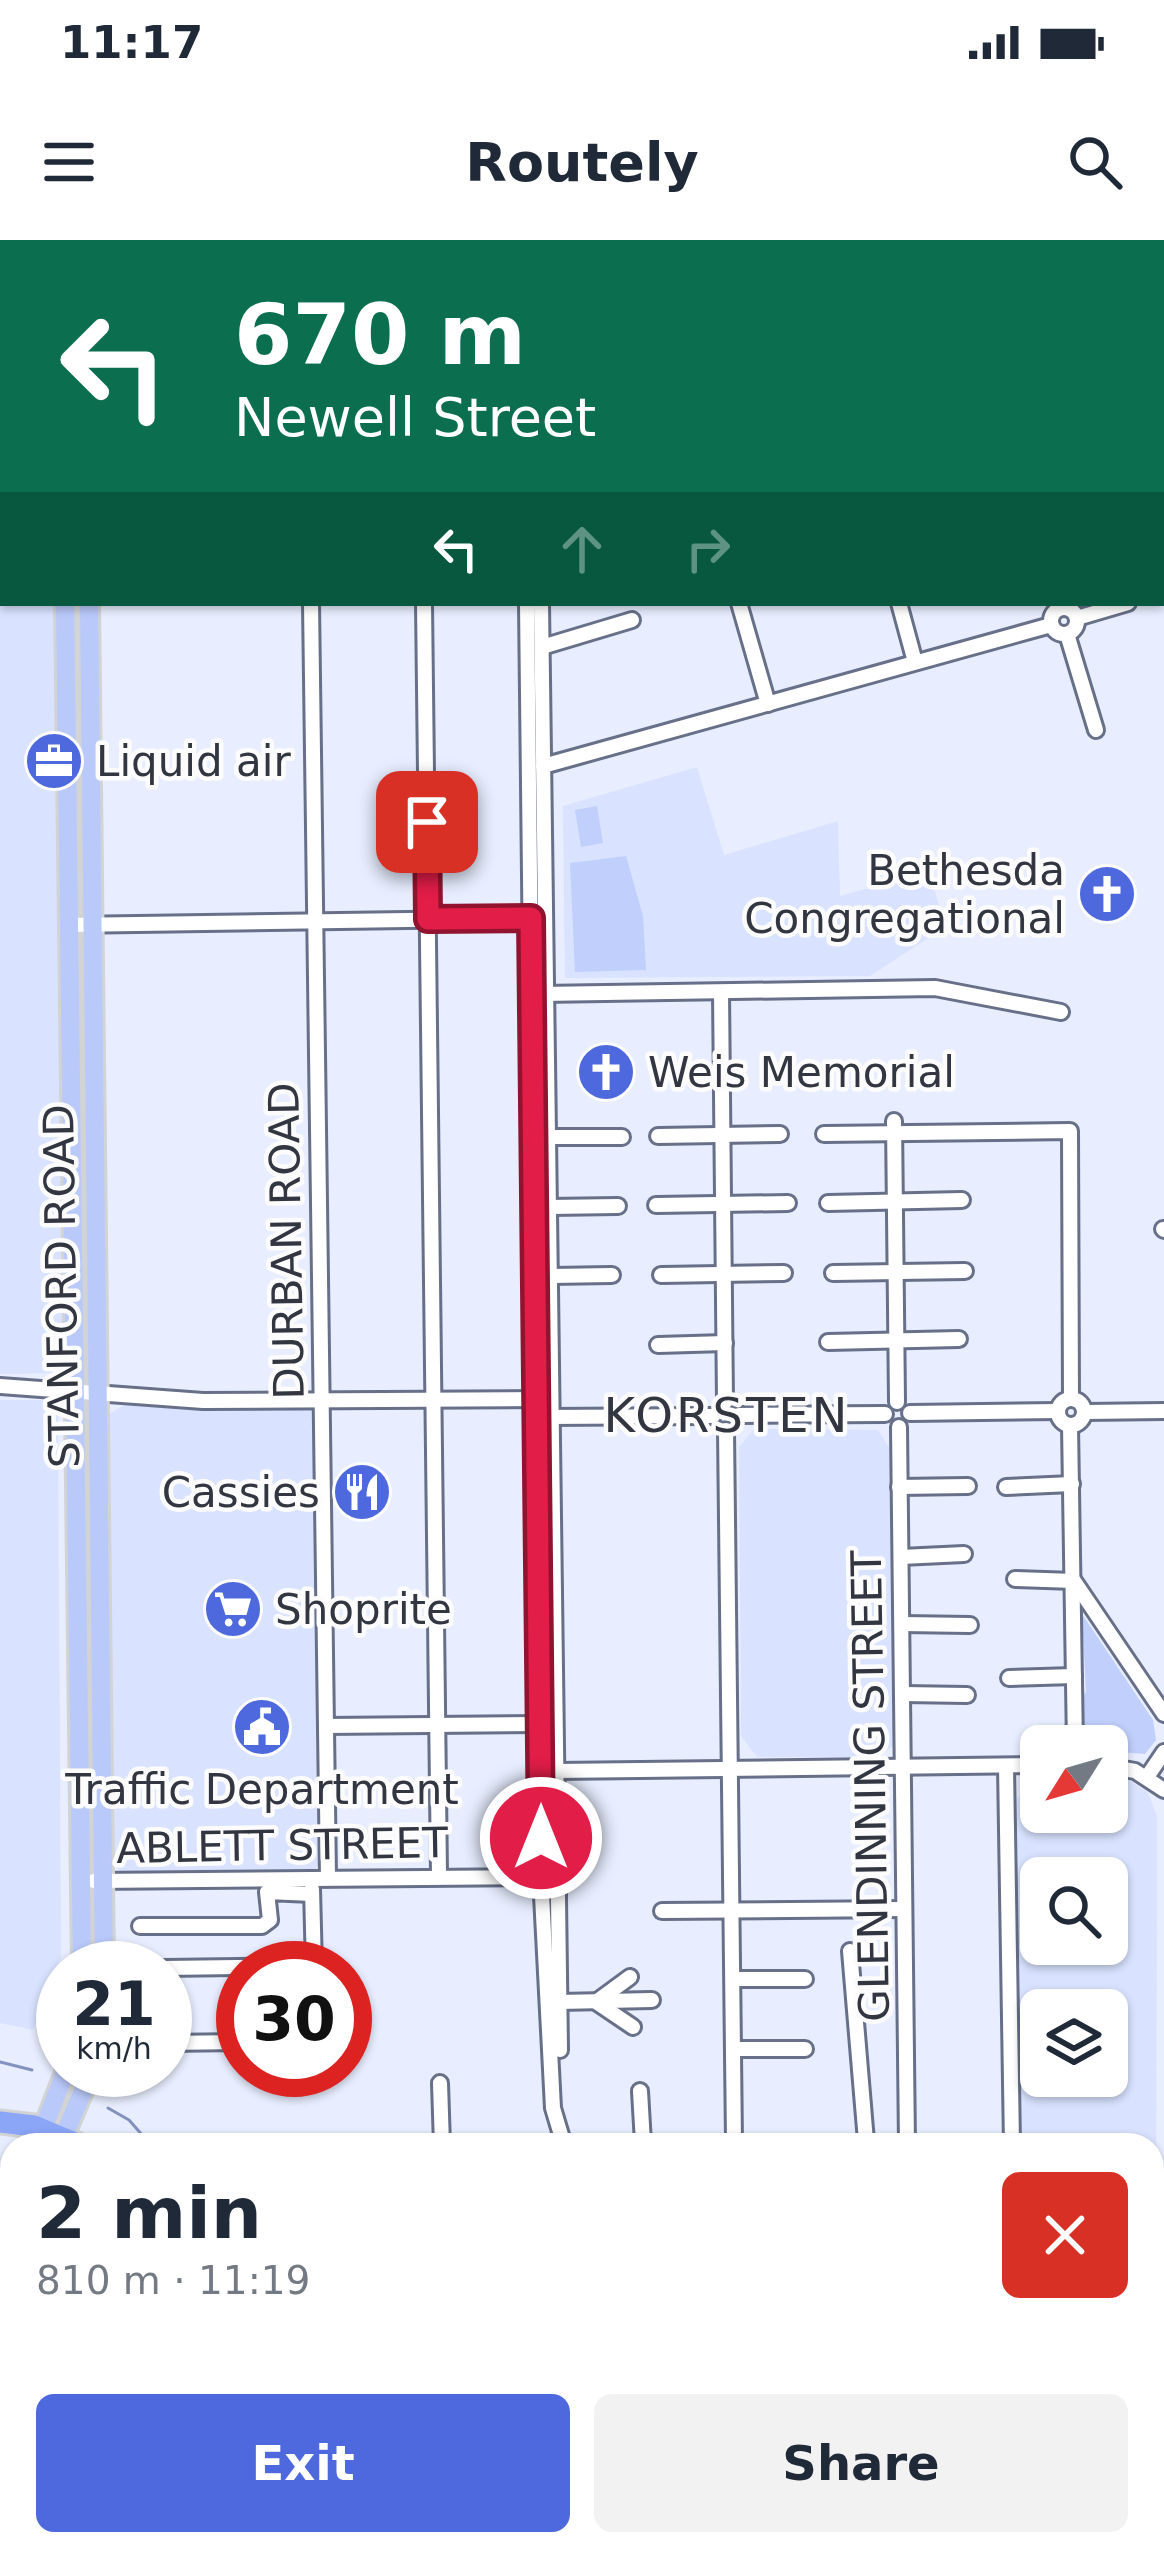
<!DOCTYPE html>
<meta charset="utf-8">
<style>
:root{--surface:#fff;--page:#f2f2f3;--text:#1f2937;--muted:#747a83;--accent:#4d69dd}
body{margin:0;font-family:"DejaVu Sans",sans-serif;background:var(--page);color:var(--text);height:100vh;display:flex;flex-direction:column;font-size:45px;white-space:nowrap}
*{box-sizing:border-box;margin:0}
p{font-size:39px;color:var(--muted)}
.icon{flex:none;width:66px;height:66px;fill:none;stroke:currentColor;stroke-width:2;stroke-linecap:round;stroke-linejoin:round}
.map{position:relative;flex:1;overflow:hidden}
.drawer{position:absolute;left:0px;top:1893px;width:1164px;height:423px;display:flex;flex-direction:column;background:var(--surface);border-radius:36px 36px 0 0;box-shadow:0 3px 9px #0004}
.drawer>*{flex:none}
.guide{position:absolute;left:0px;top:0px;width:1164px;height:366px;box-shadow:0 3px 9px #0004;background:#0b6e4f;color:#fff;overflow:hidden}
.needle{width:78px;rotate:233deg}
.buttons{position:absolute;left:1020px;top:1485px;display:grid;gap:24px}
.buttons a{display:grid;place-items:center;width:108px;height:108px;border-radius:18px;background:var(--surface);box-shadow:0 3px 9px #0004;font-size:60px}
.speed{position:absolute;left:36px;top:1701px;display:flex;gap:24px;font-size:60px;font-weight:700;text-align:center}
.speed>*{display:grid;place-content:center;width:156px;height:156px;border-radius:50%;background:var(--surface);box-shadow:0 3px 9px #0004;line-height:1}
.speed small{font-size:30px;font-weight:400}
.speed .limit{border:18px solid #d22;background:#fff;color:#111}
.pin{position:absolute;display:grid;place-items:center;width:102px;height:102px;color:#fff;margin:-51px;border-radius:24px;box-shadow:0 6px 18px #0006}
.me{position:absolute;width:132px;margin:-66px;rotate:0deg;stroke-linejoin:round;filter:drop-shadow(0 0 9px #0008)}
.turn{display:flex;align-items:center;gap:42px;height:252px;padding:0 36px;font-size:54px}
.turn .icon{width:156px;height:156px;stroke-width:2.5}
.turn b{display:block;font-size:84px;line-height:102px}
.lanes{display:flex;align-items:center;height:114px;padding:0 36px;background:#0003;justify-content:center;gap:60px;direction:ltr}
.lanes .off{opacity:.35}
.round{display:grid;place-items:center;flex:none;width:126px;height:126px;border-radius:18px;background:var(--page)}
.headline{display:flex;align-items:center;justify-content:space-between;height:204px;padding:0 36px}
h1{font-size:72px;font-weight:600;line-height:90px}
.action{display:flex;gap:24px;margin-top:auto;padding:24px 36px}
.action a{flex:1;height:138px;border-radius:18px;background:var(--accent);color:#fff;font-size:48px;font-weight:600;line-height:138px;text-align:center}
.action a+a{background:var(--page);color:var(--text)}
.status{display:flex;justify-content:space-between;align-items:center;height:84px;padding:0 60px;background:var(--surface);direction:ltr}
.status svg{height:33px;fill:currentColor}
header{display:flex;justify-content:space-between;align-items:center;height:156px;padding:0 36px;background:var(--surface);font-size:54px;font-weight:600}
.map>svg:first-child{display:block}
.built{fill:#d9e3ff;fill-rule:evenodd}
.green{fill:#c0cffb}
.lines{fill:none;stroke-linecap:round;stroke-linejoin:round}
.stream{stroke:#8291bd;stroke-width:3}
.minor-casing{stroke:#677088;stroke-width:20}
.major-casing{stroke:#d2d3d5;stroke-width:24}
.highway-casing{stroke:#d2d3d5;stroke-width:27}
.minor{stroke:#fff;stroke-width:14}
.major{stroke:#b9c9fa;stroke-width:18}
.highway{stroke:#8ba5f7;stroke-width:21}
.major-bridge-casing{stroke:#d2d3d5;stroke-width:24;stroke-linecap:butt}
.major-bridge{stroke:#b9c9fa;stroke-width:18}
.route-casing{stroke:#92132f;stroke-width:30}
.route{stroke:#e11d48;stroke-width:21}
.labels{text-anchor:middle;stroke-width:9;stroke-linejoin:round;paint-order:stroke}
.poi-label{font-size:42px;fill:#323641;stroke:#fcfcfc;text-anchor:start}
.street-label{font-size:42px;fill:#323641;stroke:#fcfcfc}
.quarter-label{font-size:48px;letter-spacing:3px;fill:#323641;stroke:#fcfcfc}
</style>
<div class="status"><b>11:17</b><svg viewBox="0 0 49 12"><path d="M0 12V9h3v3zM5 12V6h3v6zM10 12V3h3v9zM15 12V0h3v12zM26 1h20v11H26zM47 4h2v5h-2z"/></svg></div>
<header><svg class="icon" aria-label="menu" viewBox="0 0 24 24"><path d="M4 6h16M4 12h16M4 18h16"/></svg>Routely<svg class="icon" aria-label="search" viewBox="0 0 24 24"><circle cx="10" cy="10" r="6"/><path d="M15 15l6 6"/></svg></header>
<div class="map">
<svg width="1164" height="2314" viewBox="0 0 1164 2314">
<rect width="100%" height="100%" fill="#e8eeff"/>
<!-- built -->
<g class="built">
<polygon points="0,0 51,0 3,3 3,363 56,363 65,1133 0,1134"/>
<polygon points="697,527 724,615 838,581 840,656 929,631 945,687 870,736 565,738 563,566"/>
<polygon points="0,1160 44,1160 58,1174 61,1717 33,1790 0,1783"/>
<polygon points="126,1164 315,1165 322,1623 307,1635 131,1635 121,1633 111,1619 104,1177"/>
<polygon points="754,1189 878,1190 890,1209 895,1504 880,1517 757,1517 741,1496 739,1207"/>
<path d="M1107,1538h19l22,15 9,23 -1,511 -4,-182h-132l-3,-347 24,-15v29h66zM1107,1638v66h-66v-66zM1107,1770v66h-66v-66z"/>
</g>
<!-- green -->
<g class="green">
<polygon points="597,566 603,603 581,607 575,570"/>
<polygon points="626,616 643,676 646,730 575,732 570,623"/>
<polygon points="1082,1374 1153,1480 1156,1500 1145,1514 1107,1511 1107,1506 1084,1506 1079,1500 1080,1459 1086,1452"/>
</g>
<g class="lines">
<!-- stream -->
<g class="stream">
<polyline points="0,1822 32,1830"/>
<polyline points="108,1868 129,1880 151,1905"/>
<polyline points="890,2304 901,2314"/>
</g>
<!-- minor casing -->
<g class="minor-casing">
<g id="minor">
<polyline points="188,0 188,3"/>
<polyline points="305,0 305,3"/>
<polyline points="523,0 524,3"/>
<polyline points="536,0 536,3"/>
<polyline points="914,0 915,3"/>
<polyline points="1136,0 1137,3"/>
<polyline points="1006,3 1017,0"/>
<polyline points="1161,85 1164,95"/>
<polyline points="0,204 3,204"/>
<polyline points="1161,353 1164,352"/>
<polyline points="311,363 328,1638"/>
<polyline points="424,363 439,1635"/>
<polyline points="527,363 541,1636 553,1868 564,1905"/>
<polyline points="541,363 560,1810"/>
<polyline points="739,363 768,464"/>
<polyline points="899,363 915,422"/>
<circle cx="1064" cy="381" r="13"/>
<polyline points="1077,378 1128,363"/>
<polyline points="1067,394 1096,490"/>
<polyline points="542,407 632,380"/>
<polyline points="543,526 1051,385"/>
<polyline points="69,685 538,678"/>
<polyline points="721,752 725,1162"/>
<polyline points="541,754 935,748 1061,772"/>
<polyline points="894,881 897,1162"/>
<polyline points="824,894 1070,891 1071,1158"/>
<polyline points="658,896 780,894"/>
<polyline points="549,897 622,897"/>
<polyline points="828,963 962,960"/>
<polyline points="656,965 788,963"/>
<polyline points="550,967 618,966"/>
<polyline points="1163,989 1164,990"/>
<polyline points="833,1033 965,1031"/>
<polyline points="661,1035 784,1033"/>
<polyline points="551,1036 612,1035"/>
<polyline points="828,1102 959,1099"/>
<polyline points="658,1105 725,1103"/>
<polyline points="0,1146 203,1161 547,1159"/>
<circle cx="1071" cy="1172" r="13"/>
<polyline points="1085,1172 1164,1171"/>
<polyline points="910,1173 1058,1171"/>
<polyline points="739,1175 885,1174"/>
<polyline points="544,1177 713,1176"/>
<polyline points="1070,1185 1075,1506"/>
<polyline points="899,1187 907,1905"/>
<polyline points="726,1190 734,1902"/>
<polyline points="899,1247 968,1246"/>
<polyline points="1006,1247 1072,1244"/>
<polyline points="901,1317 964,1314"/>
<polyline points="1015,1339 1074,1341 1164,1474"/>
<polyline points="902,1384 970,1385"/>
<polyline points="1009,1438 1074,1436"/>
<polyline points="903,1454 967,1455"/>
<polyline points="326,1486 542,1484"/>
<polyline points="1006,1526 1012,1905"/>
<polyline points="1107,1526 1135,1531 1164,1550"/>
<polyline points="557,1531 1041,1525"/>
<polyline points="1147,1537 1164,1512"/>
<polyline points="94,1641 545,1637"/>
<polyline points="312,1649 314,1728"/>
<polyline points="662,1671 904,1669"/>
<polyline points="140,1686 262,1686 270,1680 267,1652 312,1654"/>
<polyline points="850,1711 866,1901"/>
<polyline points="165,1728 314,1726"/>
<polyline points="630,1737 596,1762 633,1787"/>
<polyline points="734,1739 805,1739"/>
<polyline points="559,1762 652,1760"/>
<polyline points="165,1803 243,1802"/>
<polyline points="733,1809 805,1809"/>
<polyline points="440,1843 442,1905"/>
<polyline points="640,1851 643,1903"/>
<polyline points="619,1905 890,1905"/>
<polyline points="1152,2106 1164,2111"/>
<polyline points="1048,2304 1059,2314"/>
</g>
</g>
<!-- major casing -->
<g class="major-casing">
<g id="major">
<polyline points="60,0 60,3"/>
<polyline points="85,0 85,3"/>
<polyline points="65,363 82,1728"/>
<polyline points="89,363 104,1728"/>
<polyline points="37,1905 66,1830"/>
<polyline points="60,1905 92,1830"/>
<polyline points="0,2041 12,2014"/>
</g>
</g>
<!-- highway casing -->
<g class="highway-casing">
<g id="highway">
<polyline points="0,1882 34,1886 79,1905"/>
<polyline points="0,2083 12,2088"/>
<polyline points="1152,2270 1164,2270"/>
<polyline points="1152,2297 1164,2297"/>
</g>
</g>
<!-- minor -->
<use href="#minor" class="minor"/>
<!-- major -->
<use href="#major" class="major"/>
<!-- highway -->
<use href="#highway" class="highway"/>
<!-- major-bridge casing -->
<g class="major-bridge-casing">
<polyline id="major-bridge" points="0,1988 12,1962"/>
</g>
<!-- major-bridge -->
<use href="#major-bridge" class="major-bridge"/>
</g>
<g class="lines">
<!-- route casing -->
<g class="route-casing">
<polyline id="route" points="427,582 428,679 531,678 541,1598"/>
</g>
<!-- route -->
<use href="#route" class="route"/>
</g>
<!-- icons -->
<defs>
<g id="office-disc" transform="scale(3)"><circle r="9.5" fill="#4d69dd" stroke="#fcfcfc"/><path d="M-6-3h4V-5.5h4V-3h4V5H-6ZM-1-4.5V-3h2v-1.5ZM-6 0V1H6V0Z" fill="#fff"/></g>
<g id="church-disc" transform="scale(3)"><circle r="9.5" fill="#4d69dd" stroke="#fcfcfc"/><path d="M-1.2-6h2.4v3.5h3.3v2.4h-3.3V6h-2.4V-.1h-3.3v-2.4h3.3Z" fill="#fff"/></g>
<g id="restaurant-disc" transform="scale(3)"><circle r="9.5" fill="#4d69dd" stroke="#fcfcfc"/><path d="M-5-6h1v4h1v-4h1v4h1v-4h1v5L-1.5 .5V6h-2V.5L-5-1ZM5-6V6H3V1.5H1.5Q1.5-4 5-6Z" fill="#fff"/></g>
<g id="supermarket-disc" transform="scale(3)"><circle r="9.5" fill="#4d69dd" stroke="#fcfcfc"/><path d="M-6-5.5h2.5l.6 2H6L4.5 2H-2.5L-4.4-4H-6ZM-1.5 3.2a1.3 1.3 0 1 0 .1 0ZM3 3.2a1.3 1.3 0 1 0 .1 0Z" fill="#fff"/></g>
<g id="civic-disc" transform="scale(3)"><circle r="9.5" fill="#4d69dd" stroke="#fcfcfc"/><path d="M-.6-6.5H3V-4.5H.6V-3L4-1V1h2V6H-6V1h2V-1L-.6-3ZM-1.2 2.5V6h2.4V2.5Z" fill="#fff"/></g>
</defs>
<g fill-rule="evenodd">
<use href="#office-disc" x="54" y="521"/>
<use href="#church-disc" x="1107" y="654"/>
<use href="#church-disc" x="606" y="832"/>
<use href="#restaurant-disc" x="362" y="1252"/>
<use href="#supermarket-disc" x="233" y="1369"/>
<use href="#civic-disc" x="262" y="1487"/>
</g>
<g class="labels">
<!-- poi labels -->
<g class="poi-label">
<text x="96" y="536">Liquid air</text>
<text x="1065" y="645" text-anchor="end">Bethesda<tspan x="1065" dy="48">Congregational</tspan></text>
<text x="648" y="847">Weis Memorial</text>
<text x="320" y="1267" text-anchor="end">Cassies</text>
<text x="275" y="1384">Shoprite</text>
<text x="262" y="1564" text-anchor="middle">Traffic Department</text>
</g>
<!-- street labels -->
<g class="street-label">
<text transform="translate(286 1001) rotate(-91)" y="15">DURBAN ROAD</text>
<text transform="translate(61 1046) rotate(-91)" y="15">STANFORD ROAD</text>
<text transform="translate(870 1546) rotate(-91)" y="15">GLENDINNING STREET</text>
<text transform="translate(282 1605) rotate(-1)" y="15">ABLETT STREET</text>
</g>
<!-- quarter labels -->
<g class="quarter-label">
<text x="727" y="1192">KORSTEN</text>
</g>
</g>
</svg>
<div class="buttons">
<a><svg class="needle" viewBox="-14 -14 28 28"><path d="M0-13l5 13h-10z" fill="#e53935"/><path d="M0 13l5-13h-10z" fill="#747a83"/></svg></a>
<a><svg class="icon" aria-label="search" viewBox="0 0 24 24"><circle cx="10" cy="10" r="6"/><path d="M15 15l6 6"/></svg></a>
<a><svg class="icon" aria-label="layers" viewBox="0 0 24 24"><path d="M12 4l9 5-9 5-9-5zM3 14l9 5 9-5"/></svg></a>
</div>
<div class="speed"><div>21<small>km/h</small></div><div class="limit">30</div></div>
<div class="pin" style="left:427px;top:582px;background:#d93025"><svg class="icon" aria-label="arrive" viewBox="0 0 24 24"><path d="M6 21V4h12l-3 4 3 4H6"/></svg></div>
<svg class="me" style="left:541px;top:1598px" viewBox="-20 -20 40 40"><circle r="17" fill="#e11d48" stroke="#fff" stroke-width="3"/><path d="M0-11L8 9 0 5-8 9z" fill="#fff"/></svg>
<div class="guide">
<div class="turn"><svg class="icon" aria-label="left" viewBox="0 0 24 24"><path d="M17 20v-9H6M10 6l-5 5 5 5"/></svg><div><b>670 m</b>Newell Street</div></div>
<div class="lanes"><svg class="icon" aria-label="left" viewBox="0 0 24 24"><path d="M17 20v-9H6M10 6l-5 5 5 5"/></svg><svg class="icon off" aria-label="ahead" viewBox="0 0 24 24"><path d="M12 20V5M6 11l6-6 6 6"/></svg><svg class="icon off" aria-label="right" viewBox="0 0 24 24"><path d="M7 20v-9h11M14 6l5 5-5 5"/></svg></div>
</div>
<section class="drawer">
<div class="headline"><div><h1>2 min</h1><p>810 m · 11:19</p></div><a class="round" style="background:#d93025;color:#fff"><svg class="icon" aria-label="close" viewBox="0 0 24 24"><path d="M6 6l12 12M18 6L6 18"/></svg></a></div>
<div class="action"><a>Exit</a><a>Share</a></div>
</section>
</div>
